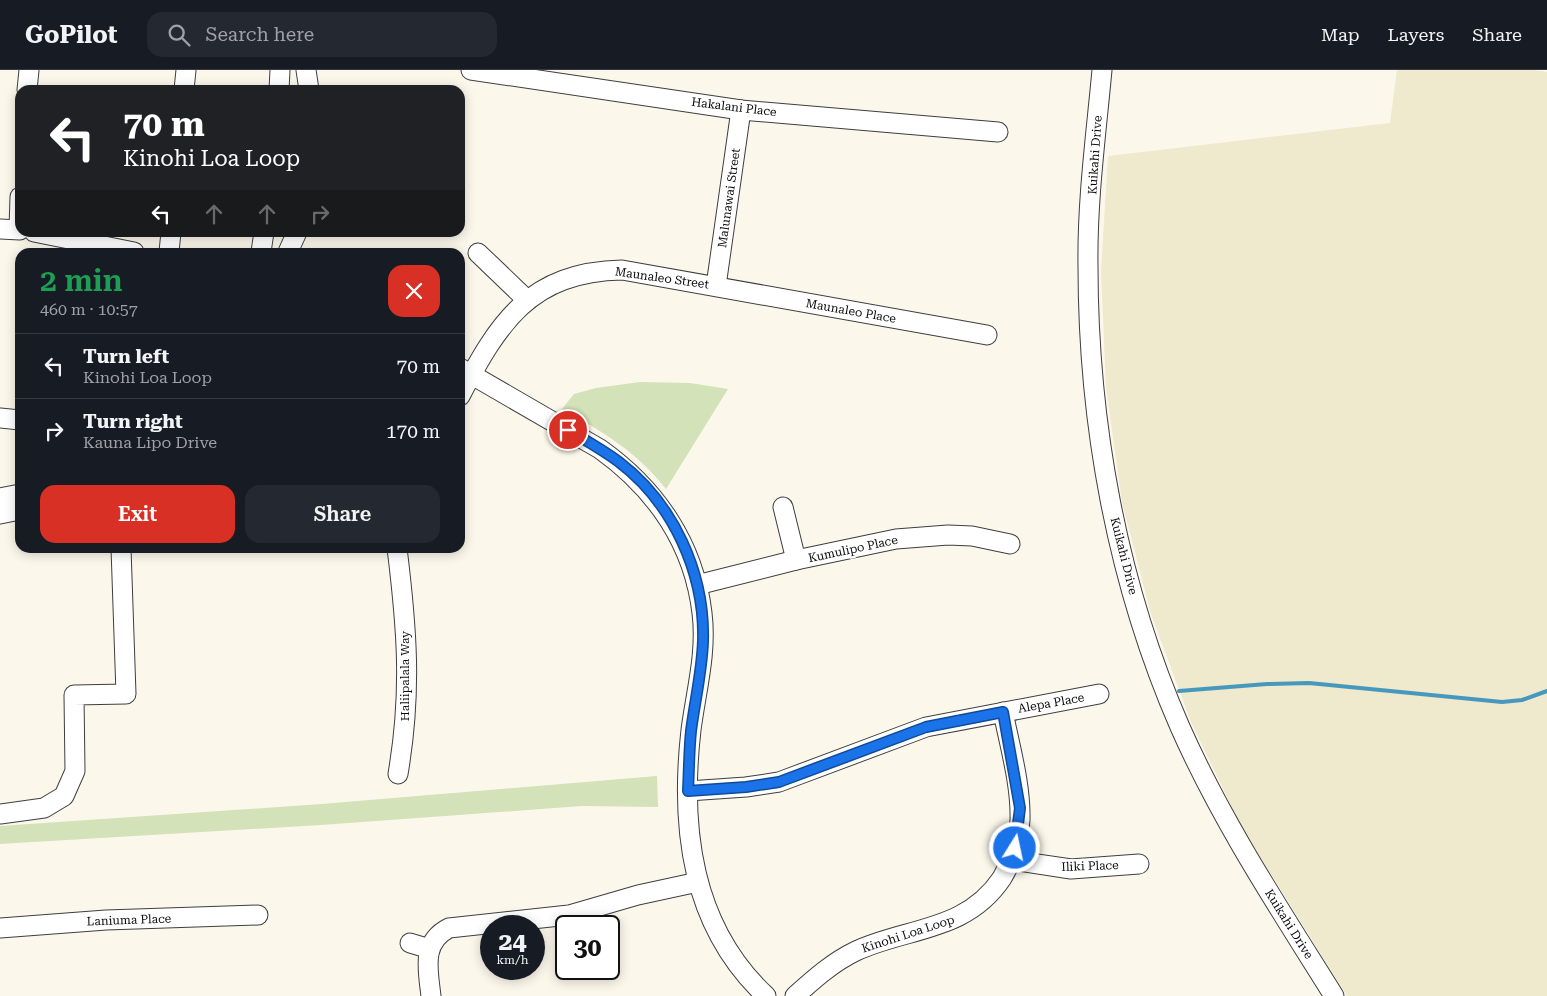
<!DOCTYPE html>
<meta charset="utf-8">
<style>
:root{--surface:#171b24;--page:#242831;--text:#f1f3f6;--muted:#9ea1a6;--line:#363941;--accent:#d93025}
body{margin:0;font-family:"Roboto Serif",serif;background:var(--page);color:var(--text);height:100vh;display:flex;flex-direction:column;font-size:19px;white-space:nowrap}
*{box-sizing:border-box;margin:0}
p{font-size:16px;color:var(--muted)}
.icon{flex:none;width:28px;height:28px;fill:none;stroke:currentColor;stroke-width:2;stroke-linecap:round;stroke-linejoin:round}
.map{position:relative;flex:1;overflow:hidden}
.side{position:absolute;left:15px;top:178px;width:450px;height:305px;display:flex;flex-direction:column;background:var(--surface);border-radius:15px;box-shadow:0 2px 12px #0003}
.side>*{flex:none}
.hud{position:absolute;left:15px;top:15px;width:450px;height:152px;border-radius:15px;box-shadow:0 2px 12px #0003;background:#202124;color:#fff;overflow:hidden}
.speed{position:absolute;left:480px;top:845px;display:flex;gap:10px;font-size:25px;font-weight:700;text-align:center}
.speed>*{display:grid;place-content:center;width:65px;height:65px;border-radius:50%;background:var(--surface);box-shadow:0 2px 12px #0003;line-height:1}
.speed small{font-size:12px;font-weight:400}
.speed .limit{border:2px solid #111;border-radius:8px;background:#fff;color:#111}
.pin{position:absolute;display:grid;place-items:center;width:42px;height:42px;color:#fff;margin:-21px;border:2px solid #fff;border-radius:50%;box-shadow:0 1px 5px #0007}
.me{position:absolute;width:55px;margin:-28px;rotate:10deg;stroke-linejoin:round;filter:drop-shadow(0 0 4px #0008)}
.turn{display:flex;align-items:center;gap:18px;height:105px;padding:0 25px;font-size:22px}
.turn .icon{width:65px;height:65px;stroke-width:2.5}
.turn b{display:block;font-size:35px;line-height:42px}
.lanes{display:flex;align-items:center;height:48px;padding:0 25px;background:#0003;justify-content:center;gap:25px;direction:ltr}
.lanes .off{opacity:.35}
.round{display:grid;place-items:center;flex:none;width:52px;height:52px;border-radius:15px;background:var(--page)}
.headline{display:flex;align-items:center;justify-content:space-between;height:85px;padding:0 25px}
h1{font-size:30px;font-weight:600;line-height:38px;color:#1e9e55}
.action{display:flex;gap:10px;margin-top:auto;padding:10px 25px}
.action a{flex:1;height:58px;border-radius:15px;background:var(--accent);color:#fff;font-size:20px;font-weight:600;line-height:58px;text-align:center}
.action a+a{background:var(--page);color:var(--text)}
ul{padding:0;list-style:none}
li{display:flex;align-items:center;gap:15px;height:65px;padding:0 25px;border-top:1px solid var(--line)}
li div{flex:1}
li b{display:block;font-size:19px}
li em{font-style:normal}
header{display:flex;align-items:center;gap:30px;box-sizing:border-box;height:70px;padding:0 25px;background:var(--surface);border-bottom:1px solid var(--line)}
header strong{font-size:24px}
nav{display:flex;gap:28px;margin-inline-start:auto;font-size:18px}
.search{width:350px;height:45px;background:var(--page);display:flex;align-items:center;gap:12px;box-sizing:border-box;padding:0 18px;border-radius:15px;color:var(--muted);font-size:19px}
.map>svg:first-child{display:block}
.farmland{fill:#efe9ce}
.green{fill:#d3e2b9}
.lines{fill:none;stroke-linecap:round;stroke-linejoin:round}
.stream{stroke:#4699bc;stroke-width:4}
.minor-casing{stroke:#3e3e3e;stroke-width:21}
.minor{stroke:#fff;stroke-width:19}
.route-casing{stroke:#114b97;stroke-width:12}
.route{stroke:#1a73e8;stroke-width:9}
.labels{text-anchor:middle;stroke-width:5;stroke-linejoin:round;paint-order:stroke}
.street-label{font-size:12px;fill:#0b0b0b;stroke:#fff}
</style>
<header>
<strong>GoPilot</strong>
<div class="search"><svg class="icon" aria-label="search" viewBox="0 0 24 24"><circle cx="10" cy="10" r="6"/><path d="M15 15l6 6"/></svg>Search here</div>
<nav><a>Map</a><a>Layers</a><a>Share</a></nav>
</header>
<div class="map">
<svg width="1547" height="926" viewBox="0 0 1547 926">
<rect width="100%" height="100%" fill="#fcf7eb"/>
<!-- farmland -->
<polygon class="farmland" points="1397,0 1533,0 1547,2 1547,926 1347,926 1241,756 1191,652 1151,544 1122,432 1106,317 1101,201 1108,86 1390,53"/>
<!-- green -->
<g class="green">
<path d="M640,312l50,1 38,6 -62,100c-30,-38 -63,-57 -104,-80l12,-15 22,-6z"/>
<polygon points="657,706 658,737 582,736 321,755 0,774 0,756 322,734"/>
</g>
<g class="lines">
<!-- stream -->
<polyline class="stream" points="1179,621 1267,614 1309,613 1502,632 1522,630 1547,621"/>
<!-- minor casing -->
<g class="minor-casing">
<g id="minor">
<polyline points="306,0 309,20"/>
<polyline points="471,0 741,40 998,62"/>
<path d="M1102,0c-6,65 -15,131 -14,196 0,157 29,317 92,461 42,95 99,181 154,269"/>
<polyline points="27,20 29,0"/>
<polyline points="184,20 186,0"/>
<polyline points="279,20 280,0"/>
<polyline points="0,159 20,160"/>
<polyline points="19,159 20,127"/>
<polyline points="34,162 134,182"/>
<polyline points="169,182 171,162"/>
<polyline points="261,182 264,162"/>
<polyline points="288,182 297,162"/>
<polyline points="478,183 526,229"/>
<polyline points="716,216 741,40"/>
<path d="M460,298l140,81c56,40 94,95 102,164 5,40 -6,78 -11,117 -11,97 0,196 75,266"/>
<path d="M460,326c39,-74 70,-124 162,-126l365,65"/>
<polyline points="0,348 20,350"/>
<polyline points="0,428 20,424"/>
<polyline points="783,437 796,490"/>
<polyline points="0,444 20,440"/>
<path d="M397,478c10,81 15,144 1,226"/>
<polyline points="697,515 796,490 896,469 948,465 972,466 1010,474"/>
<polyline points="688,721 746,717 779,712 926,657 1099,624"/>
<polyline points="0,744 44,738 64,726 75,701 74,625 126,624 121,478"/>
<polyline points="1011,790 1071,799 1139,794"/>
<polyline points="0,858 106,850 258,845"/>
<polyline points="410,873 430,879"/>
<path d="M431,926c-3,-26 -10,-54 18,-68l120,-13 69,-20 60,-13"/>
<path d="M795,926c19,-17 38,-34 61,-45 52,-24 110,-19 146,-73 10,-17 17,-37 18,-58 1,-35 -10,-73 -17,-108"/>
</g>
</g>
<!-- minor -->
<use href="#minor" class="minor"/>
</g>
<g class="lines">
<!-- route casing -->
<g class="route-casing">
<path id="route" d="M568,360c17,10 35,20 51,32 54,41 86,111 84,179 -1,30 -8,59 -12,90 -2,20 -2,40 -3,60l58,-4 33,-5 147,-55 77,-15 17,96 -5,40"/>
</g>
<!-- route -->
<use href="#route" class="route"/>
</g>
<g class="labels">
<!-- street labels -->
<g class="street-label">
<text transform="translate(734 37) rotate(7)" y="4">Hakalani Place</text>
<text transform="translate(1095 85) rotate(-86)" y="4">Kuikahi Drive</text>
<text transform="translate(729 128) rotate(-82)" y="4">Malunawai Street</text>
<text transform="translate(662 208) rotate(8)" y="4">Maunaleo Street</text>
<text transform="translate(851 241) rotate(10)" y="4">Maunaleo Place</text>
<text transform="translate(853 479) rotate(-12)" y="4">Kumulipo Place</text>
<text transform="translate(1124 486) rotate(76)" y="4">Kuikahi Drive</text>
<text transform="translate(405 606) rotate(-90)" y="4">Haliipalala Way</text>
<text transform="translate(1051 633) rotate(-10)" y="4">Alepa Place</text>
<text transform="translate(1090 796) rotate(-2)" y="4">Iliki Place</text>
<text transform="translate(129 850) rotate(-2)" y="4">Laniuma Place</text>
<text transform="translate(1289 854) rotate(58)" y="4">Kuikahi Drive</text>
<text transform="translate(908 864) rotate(-18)" y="4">Kinohi Loa Loop</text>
</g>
</g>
</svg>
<div class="speed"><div>24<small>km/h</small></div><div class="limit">30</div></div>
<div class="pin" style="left:568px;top:360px;background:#d93025"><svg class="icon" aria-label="arrive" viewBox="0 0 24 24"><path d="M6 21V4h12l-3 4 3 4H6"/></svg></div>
<svg class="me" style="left:1015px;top:778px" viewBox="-20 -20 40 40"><circle r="17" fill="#1a73e8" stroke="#fff" stroke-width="3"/><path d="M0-11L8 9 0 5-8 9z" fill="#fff"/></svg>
<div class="hud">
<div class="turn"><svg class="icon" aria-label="left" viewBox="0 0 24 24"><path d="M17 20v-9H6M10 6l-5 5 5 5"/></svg><div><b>70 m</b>Kinohi Loa Loop</div></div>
<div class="lanes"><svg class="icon" aria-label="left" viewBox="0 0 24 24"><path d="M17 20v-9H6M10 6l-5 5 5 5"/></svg><svg class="icon off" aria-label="ahead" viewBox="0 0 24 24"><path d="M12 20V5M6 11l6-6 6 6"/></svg><svg class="icon off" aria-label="ahead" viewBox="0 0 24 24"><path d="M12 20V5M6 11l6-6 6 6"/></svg><svg class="icon off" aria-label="right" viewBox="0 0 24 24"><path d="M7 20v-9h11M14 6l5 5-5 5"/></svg></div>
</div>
<section class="side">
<div class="headline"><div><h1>2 min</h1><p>460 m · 10:57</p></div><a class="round" style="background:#d93025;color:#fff"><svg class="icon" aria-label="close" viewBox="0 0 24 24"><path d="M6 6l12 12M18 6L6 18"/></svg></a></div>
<ul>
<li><svg class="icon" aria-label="left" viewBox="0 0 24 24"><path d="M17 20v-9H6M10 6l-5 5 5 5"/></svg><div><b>Turn left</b><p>Kinohi Loa Loop</p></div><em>70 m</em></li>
<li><svg class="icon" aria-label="right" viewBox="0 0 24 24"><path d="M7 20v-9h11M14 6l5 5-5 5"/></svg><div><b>Turn right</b><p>Kauna Lipo Drive</p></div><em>170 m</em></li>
</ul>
<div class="action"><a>Exit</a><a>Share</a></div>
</section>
</div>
